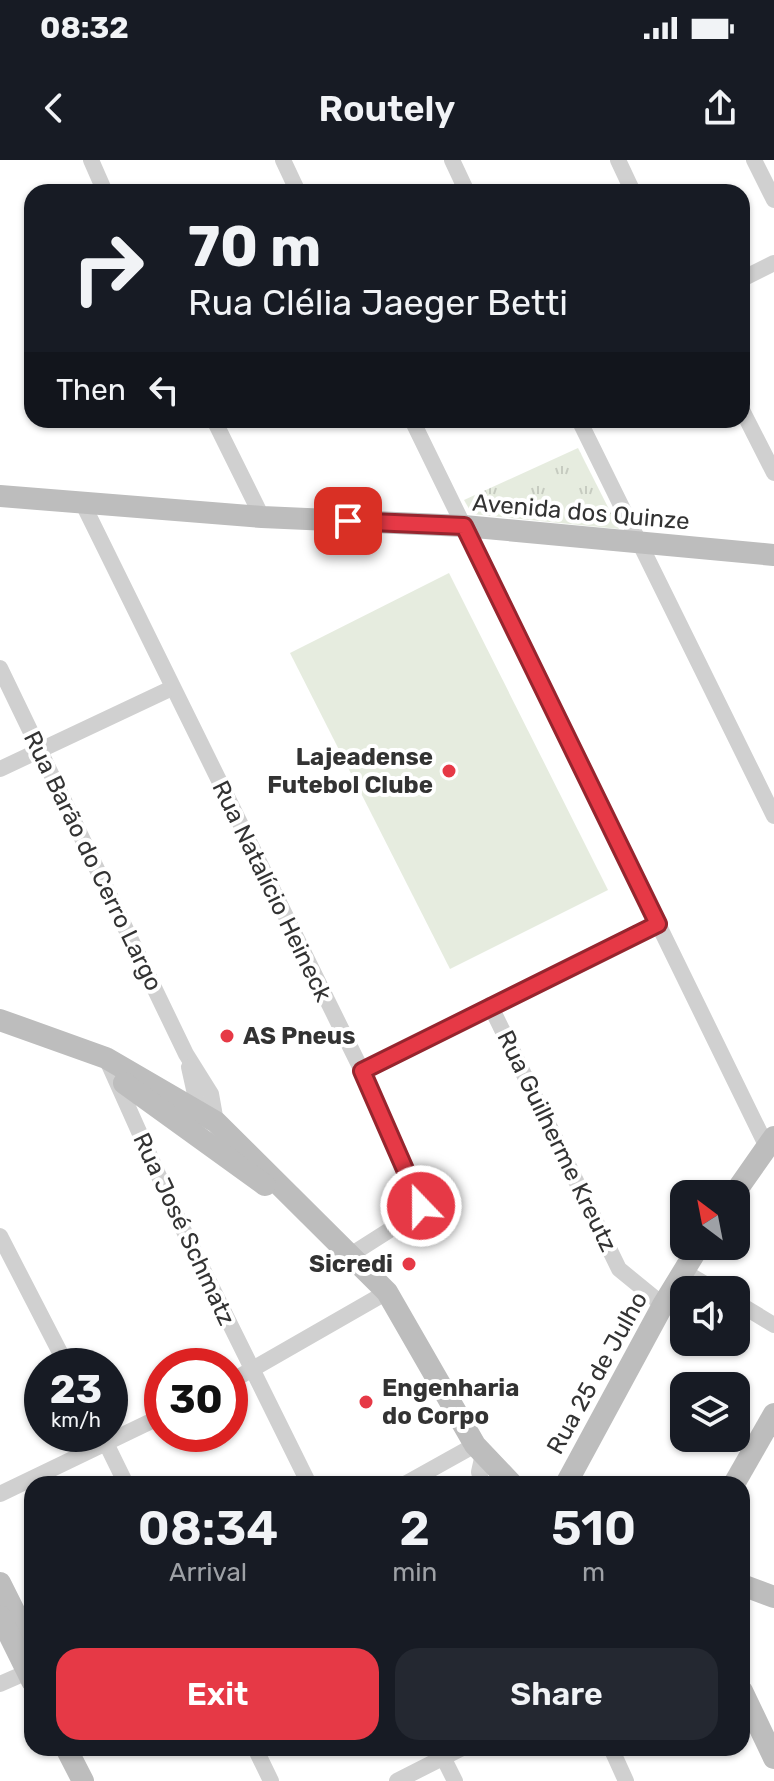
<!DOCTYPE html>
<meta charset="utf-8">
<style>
:root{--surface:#171b24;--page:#242831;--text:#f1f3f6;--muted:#9ea1a6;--accent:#e63946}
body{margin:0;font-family:Rubik,sans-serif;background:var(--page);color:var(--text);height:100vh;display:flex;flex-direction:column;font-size:30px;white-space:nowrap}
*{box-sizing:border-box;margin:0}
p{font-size:26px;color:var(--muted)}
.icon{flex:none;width:44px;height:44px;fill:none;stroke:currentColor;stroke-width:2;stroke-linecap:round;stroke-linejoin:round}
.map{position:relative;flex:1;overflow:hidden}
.side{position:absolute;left:24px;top:1316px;width:726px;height:280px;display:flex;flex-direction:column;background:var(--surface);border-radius:24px;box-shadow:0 2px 6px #0004}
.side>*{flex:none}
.banner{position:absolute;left:24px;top:24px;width:726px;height:244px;border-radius:24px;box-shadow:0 2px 6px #0004;background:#171b24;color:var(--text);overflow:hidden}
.needle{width:52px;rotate:328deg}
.controls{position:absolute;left:670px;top:1020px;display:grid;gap:16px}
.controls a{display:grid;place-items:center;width:80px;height:80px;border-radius:16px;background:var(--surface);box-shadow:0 2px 6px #0004;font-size:40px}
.speed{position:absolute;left:24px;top:1188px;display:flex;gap:16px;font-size:40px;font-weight:700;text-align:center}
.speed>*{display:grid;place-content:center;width:104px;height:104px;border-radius:50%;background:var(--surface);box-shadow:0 2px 6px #0004;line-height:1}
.speed small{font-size:20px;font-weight:400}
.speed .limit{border:12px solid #d22;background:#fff;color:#111}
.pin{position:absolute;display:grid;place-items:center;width:68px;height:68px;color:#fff;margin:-34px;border-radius:16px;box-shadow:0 4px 12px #0006}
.me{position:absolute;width:88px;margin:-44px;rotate:338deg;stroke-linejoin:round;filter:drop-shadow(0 0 6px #0008)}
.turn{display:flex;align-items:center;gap:28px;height:168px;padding:0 32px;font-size:36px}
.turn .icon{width:104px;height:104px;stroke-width:2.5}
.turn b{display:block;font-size:56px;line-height:68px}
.then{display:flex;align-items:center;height:76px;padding:0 32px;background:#0003;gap:16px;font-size:30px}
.eta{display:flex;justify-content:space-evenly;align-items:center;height:136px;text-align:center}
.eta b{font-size:48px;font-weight:600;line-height:56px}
.cta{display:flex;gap:16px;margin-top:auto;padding:16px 32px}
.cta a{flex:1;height:92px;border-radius:24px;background:var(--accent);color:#fff;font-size:32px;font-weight:600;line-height:92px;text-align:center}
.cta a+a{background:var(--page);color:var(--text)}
.status{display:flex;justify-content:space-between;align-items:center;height:56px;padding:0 40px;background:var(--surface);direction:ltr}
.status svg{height:22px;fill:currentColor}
header{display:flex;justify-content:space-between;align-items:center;height:104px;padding:0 32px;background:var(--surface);font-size:36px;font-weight:600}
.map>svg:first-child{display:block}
.grass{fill:#e6ecdf}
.park{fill:url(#park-tufts)}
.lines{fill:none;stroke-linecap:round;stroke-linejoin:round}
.street{stroke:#d0d0d0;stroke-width:16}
.secondary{stroke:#bdbdbd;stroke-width:22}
.route-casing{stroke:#96252e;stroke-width:20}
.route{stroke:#e63946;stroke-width:14}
.poi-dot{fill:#e63946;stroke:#fff;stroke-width:3}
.labels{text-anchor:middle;stroke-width:8;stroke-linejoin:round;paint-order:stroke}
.street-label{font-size:24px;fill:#333;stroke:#fff}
.poi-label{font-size:24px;font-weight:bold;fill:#333;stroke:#fff;text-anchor:end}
</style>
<div class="status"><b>08:32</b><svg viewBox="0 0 49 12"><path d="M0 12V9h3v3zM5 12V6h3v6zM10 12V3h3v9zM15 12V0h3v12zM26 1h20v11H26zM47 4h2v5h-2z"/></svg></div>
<header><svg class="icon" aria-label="back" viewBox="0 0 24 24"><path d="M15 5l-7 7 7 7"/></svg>Routely<svg class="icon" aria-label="share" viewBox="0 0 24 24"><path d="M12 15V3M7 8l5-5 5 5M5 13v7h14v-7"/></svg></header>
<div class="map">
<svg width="774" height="1621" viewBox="0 0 774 1621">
<defs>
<pattern id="park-tufts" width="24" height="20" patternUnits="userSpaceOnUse" patternTransform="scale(2)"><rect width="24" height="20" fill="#e6ecdf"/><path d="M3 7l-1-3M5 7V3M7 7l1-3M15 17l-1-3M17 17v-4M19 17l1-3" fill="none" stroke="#c6cbc0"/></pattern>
</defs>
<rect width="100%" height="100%" fill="#fff"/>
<!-- grass -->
<polygon class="grass" points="449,413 608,730 450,809 290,493"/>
<!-- park -->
<polygon class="park" points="578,288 619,369 472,354 464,340"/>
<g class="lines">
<!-- street -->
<g class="street">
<polyline points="91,0 105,32"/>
<polyline points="283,0 298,32"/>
<polyline points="452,0 467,32"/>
<polyline points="618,0 633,32"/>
<polyline points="754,0 774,40"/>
<polyline points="742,119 774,103"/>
<polyline points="742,250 774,313"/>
<polyline points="214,260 262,357"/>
<polyline points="412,260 766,985"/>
<polyline points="579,260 774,656"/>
<polyline points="82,342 362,911 420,1041 418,1052 352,1094"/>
<polyline points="0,508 186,894 211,934 216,962"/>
<polyline points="0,609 172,528"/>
<polyline points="490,845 619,1109 663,1145"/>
<polyline points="106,898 179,1061 309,1324"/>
<polyline points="189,907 199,952"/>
<polyline points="362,911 658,764"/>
<polyline points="0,1076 67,1206"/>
<polyline points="683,1111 715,1130"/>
<polyline points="736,1142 774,1165"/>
<polyline points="230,1222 387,1132"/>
<polyline points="102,1275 126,1324"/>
<polyline points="405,1324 475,1285"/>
<polyline points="482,1324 479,1312 483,1294"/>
<polyline points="0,1334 162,1256"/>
<polyline points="0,1524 32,1510"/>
<polyline points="255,1588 271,1621"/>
<polyline points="611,1588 626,1621"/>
<polyline points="439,1589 455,1621"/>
<polyline points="397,1621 462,1588"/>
</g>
<!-- secondary -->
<g class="secondary">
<polyline points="0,336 262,357 464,366 774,395"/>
<polyline points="0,860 106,898 216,962 387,1132 475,1285 512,1324"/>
<polyline points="124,923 265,1025"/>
<polyline points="734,1034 774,977"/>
<polyline points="566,1324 663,1145 699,1086"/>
<polyline points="734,1324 774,1254"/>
<polyline points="0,1423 24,1471"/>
<polyline points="742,1425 774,1437"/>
<polyline points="0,1456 32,1521"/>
<polyline points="742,1531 774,1598"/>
<polyline points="66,1588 83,1621"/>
</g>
</g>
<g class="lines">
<!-- route casing -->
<g class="route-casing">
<polyline id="route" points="348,361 464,366 658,764 362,911 421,1046"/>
</g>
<!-- route -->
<use href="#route" class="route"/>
</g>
<!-- markers -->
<g class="poi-dot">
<circle cx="449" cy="611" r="8"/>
<circle cx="227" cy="876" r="8"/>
<circle cx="409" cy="1104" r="8"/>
<circle cx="366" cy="1242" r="8"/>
</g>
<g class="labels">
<!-- street labels -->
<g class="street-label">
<text transform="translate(581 352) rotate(5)" y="8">Avenida dos Quinze</text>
<text transform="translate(93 701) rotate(64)" y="8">Rua Barão do Cerro Largo</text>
<text transform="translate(272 731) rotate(64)" y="8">Rua Natalício Heineck</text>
<text transform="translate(557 981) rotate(64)" y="8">Rua Guilherme Kreutz</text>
<text transform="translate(184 1069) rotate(65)" y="8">Rua José Schmatz</text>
<text transform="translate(597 1213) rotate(-61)" y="8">Rua 25 de Julho</text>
</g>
<!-- poi labels -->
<g class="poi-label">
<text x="433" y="605">Lajeadense<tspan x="433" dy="28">Futebol Clube</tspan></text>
<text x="243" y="884" text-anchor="start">AS Pneus</text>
<text x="393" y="1112">Sicredi</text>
<text x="382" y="1236" text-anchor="start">Engenharia<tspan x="382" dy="28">do Corpo</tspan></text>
</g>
</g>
</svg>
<div class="controls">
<a><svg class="needle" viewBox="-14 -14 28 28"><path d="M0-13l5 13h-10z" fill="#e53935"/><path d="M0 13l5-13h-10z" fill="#9ea1a6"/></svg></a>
<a><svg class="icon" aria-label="sound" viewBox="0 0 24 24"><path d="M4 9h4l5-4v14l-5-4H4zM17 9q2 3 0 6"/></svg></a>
<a><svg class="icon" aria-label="layers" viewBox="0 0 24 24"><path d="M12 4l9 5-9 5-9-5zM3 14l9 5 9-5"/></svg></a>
</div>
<div class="speed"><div>23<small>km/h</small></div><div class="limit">30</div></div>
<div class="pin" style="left:348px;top:361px;background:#d93025"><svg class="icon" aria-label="arrive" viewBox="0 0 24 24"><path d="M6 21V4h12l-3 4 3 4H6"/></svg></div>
<svg class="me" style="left:421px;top:1046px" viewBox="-20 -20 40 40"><circle r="17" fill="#e63946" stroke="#fff" stroke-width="3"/><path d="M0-11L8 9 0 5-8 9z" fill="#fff"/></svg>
<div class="banner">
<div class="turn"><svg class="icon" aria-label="right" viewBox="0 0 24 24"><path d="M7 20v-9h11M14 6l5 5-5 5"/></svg><div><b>70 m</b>Rua Clélia Jaeger Betti</div></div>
<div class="then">Then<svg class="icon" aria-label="left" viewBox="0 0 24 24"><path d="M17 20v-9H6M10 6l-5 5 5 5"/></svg></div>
</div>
<section class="side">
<div class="eta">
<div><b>08:34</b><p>Arrival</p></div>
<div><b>2</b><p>min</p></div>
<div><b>510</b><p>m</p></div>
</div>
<div class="cta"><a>Exit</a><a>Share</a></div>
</section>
</div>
